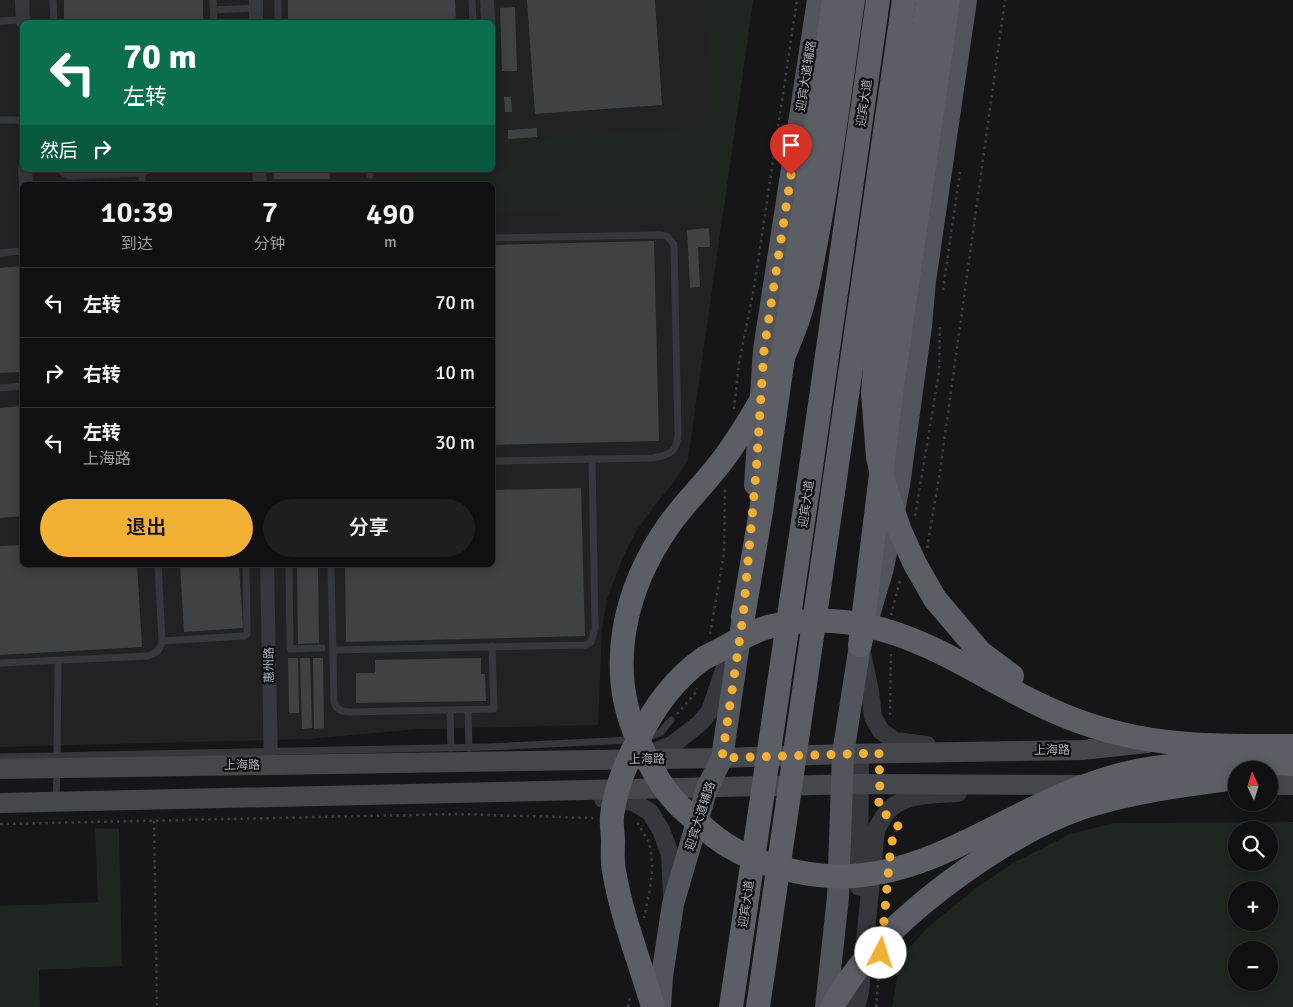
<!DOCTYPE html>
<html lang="zh">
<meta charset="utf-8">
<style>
:root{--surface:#101012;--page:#1e1e20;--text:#f1f3f6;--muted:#9c9d9f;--line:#303032;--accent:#f2b134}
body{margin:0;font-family:Signika,"Noto Sans SC",sans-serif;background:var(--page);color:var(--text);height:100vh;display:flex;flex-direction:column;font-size:19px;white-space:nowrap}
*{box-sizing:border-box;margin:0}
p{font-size:16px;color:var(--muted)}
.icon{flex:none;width:28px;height:28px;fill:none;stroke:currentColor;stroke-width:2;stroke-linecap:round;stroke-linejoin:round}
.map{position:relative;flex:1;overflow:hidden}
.side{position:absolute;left:20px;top:182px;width:475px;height:385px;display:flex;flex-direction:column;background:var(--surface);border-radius:8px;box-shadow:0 2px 12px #0003,0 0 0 1px var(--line)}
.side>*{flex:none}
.hud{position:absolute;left:20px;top:20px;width:475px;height:152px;border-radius:8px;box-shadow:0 2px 12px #0003,0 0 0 1px var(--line);background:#0b6e4f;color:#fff;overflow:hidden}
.needle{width:32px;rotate:356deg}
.buttons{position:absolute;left:1228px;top:761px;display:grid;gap:10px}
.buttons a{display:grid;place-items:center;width:50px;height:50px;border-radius:50%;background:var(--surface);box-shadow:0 2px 12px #0003,0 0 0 1px var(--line);font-size:25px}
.pin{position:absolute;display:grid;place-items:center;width:42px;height:42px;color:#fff;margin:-51px -21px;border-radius:50% 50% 50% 0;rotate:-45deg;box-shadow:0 0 5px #0007}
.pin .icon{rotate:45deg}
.me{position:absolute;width:55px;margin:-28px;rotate:5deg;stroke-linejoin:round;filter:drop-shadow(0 0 4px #0008)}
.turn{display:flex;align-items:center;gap:18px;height:105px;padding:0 20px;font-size:22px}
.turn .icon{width:65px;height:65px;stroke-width:2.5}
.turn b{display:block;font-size:35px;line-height:42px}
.then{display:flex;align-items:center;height:48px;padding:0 20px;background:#0003;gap:10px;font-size:19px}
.eta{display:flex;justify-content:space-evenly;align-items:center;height:85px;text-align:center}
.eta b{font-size:30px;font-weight:600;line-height:35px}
.action{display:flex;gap:10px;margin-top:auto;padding:10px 20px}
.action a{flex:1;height:58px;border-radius:30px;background:var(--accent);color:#111;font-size:20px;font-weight:600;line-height:58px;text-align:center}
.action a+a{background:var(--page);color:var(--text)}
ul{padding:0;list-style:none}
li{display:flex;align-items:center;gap:15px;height:70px;padding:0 20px;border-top:1px solid var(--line)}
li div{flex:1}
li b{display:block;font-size:19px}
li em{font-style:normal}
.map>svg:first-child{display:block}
.built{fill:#222225;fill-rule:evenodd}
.green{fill:#1e261f;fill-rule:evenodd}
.building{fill:#404145}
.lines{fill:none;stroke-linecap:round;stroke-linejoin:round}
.path{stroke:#3d3f44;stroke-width:2.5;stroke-dasharray:2.5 4;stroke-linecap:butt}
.service{stroke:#37383d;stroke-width:7}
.minor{stroke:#37383d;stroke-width:14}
.tertiary{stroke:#37383d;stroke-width:18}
.secondary{stroke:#45474d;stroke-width:20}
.primary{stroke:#53555c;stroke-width:22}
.trunk{stroke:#5b5e65;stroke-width:24}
.trunk-bridge{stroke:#5b5e65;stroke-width:24}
.route{stroke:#f2b134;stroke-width:9;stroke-dasharray:0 16.2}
.labels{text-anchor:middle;stroke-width:4.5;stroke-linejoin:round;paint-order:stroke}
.street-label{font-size:12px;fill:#a8adb8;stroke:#111113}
</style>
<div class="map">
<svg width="1293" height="1007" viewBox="0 0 1293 1007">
<rect width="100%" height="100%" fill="#161618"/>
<!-- built -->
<path class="built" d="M0,0h753l-65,460 -14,22 -22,27 -17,24 -14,29 -14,38 -5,30 -4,95 -180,4 -110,10 -308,8zM22,22h470v148h-470zM22,185h470v380h-470z"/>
<!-- green -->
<g class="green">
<polygon points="703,0 753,0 724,207 493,212 492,185 274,185 274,179 503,174 503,140 698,128 709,102"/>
<path d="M1293,822v185h-401l9,-50 26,-29 48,-39 38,-26 57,-29 44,-11zM1236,830h33v32h-33zM1236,890h33v32h-33zM1236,950h33v32h-33z"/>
<polygon points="95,828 119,829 122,966 39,970 40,1007 0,1007 0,906 98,902"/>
</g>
<!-- building -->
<g class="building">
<rect x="64" y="0" width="139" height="22"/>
<polygon points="288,0 455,0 456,22 288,22"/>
<polygon points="527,0 655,0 662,105 535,114"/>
<polygon points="515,7 517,71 502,71 500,8"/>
<polygon points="504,97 511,97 512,112 505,112"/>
<polygon points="537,128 537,137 508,139 508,130"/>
<rect x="274" y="173" width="56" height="6"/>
<polygon points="709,228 710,247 698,247 700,287 690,288 687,230"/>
<polygon points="654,241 659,441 492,445 492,245"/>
<polygon points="22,266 22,372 0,373 0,268"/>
<polygon points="22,406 22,516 0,518 0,408"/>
<polygon points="581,488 585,636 346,642 345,565 492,565 492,490"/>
<polygon points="22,545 22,565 137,565 142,647 0,655 0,546"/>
<polygon points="180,565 239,565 243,628 184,632"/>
<polygon points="297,565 318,565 319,643 298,644"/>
<polygon points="288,658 298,658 299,713 289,713"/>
<polygon points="300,658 310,658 312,728 302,729"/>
<polygon points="313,658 323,658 324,728 314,729"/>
<polygon points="481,658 481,674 485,674 486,701 356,703 356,673 375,673 375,660"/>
</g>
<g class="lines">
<!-- path -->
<g class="path">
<polyline points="943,290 960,172"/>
<polyline points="734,409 739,363 754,288 797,0"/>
<polyline points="915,516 939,372 940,326"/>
<polyline points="927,548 940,471 1005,0"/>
<polyline points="891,615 901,577"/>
<polyline points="710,634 724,554 725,486"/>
<polyline points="677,714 696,692 696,688"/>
<polyline points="890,715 891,651"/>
<polyline points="154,821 157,1007"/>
<path d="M639,823l-1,1c3,5 7,11 10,17 9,24 1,52 -4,77"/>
<polyline points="0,824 457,814 593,818"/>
<polyline points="891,844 898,826 896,824"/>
<polyline points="628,1007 630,997"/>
<polyline points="876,1007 879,971"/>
</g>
<!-- service -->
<g class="service">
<polyline points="53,0 54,22"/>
<polyline points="213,0 214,22"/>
<polyline points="278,0 278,22"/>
<polyline points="472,0 473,22"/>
<polyline points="214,10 256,8"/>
<polyline points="0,21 22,20"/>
<polyline points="0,120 22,120"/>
<polyline points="61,170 64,174 70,176 142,173 148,170"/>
<polyline points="370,170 370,175"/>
<polyline points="142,173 142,185"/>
<path d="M492,238l168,-3 7,1 7,9 4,189c-1,18 -8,21 -25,24l-161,3"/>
<polyline points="0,253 22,251"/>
<polyline points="0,388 22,386"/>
<polyline points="289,565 290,649 322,648"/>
<polyline points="331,565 334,702 336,707 342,711 349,712 494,709 492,646"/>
<polyline points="162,641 244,636 247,634 247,629 246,565"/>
<polyline points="333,650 586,645 591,642 595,628 592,459"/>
<path d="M0,663l148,-7c9,-3 12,-6 14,-15l-4,-76"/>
<polyline points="450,710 451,748"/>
<polyline points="468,710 469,748"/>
<polyline points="645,738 660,733 671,720"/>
<polyline points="0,757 488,747 632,740"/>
<polyline points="57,759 58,661"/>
<polyline points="56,801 57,770"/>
</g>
<!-- minor -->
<g class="minor">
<polyline points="22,0 23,22"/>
<polyline points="256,0 256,22"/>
<polyline points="487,0 488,22"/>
<polyline points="25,170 26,185"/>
<polyline points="259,170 260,185"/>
<polyline points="267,565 271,765"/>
</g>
<!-- tertiary -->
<g class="tertiary">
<polyline points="862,654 870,691 873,717 881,731 895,741 927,745"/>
<polyline points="639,752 654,752 672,745 700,723 710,711 731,650"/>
<polyline points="603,799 633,802 650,812 661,830 670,854 672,896"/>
<polyline points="859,887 860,754"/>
<path d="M856,1007l4,-15 16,-162c4,-8 9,-17 16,-23 17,-13 45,-13 66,-14"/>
</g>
<!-- secondary -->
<g class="secondary">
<polyline points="0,769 722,758 843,754 1082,750 1147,743"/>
<polyline points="1269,785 1293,785"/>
<polyline points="0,803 860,784 1083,785"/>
</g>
<!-- primary -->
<g class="primary">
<polyline points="755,485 764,350 818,0"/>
<polyline points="660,1007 662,976 673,904 707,788 722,758 742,623"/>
<polyline points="826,1007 838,897 843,754 860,645 883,568 899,485 921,326 925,281 966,0"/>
</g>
<!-- trunk -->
<g class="trunk">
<polyline points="873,393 878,325 928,0"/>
<polyline points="808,488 878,0"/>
<polyline points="833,492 904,0"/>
<polyline points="743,617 761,511 834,0"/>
<polyline points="860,645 891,394 948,0"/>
</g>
<!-- trunk-bridge -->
<g class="trunk-bridge">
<path d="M853,0c-11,73 -20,147 -33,220 -7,36 -12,71 -24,105 -16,44 -38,84 -64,122 -18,28 -44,51 -63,78 -45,64 -64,144 -30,217 12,26 25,51 47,70 9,8 19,17 29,25 35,27 93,42 138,39 78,-5 143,-54 214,-83 25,-10 53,-20 80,-24 48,-8 98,-7 146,-5"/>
<polyline points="873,393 878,457 884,484 900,531 915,564 935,599 980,652 1012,676"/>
<path d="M653,1007c-13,-45 -31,-89 -39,-136 -2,-9 -1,-20 -1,-30 0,-8 -2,-17 -1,-25 3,-26 12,-49 24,-72 15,-32 38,-65 68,-86 6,-3 12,-6 18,-9 14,-8 30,-18 46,-22 31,-8 68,-8 100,-1 66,14 122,57 183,84 84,38 152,36 242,36"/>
<polyline points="731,1007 808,488"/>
<polyline points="758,1007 833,492"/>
<path d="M832,1007c10,-17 22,-35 35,-50 51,-58 143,-125 217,-150 48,-16 102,-22 152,-29"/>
</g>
</g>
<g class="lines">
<!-- route -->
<polyline class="route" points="791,175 764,350 756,473 743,617 722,758 879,753 880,796 878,807 898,826 891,844 881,953"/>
</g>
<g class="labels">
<!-- street labels -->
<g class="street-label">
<text transform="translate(806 76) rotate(-81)" y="4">迎宾大道辅路</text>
<text transform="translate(864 103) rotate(-82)" y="4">迎宾大道</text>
<text transform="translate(806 504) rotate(-82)" y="4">迎宾大道</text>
<text transform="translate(269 665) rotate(-91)" y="4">惠州路</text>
<text transform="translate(1052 750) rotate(-1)" y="4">上海路</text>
<text transform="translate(647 759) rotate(-1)" y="4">上海路</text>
<text transform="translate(242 765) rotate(-1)" y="4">上海路</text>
<text transform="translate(700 816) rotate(-72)" y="4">迎宾大道辅路</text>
<text transform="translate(746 904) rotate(-82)" y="4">迎宾大道</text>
</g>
</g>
</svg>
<div class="buttons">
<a><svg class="needle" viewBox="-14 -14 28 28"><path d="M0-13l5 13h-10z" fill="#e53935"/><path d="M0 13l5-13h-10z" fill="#9c9d9f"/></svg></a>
<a><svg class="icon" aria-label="search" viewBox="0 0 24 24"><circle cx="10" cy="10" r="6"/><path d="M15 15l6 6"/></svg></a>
<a>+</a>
<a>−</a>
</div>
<div class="pin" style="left:791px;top:175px;background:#d93025"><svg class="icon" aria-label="arrive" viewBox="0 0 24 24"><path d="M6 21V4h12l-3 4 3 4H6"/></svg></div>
<svg class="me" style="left:881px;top:953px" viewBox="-20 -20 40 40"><circle r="19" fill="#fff"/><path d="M0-13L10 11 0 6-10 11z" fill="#f2b134"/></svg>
<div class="hud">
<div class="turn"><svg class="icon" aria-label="left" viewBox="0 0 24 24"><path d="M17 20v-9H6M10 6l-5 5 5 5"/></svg><div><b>70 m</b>左转</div></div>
<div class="then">然后<svg class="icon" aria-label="right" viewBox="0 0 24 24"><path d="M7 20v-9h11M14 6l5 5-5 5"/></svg></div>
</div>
<section class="side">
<div class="eta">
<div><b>10:39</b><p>到达</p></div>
<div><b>7</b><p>分钟</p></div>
<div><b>490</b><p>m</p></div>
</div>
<ul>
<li><svg class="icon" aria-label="left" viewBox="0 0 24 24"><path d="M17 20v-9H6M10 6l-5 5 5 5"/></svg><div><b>左转</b></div><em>70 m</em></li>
<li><svg class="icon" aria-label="right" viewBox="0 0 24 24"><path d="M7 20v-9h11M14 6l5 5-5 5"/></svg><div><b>右转</b></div><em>10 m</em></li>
<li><svg class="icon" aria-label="left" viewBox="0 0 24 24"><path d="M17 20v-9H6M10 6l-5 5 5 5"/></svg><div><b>左转</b><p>上海路</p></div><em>30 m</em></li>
</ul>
<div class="action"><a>退出</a><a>分享</a></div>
</section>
</div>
